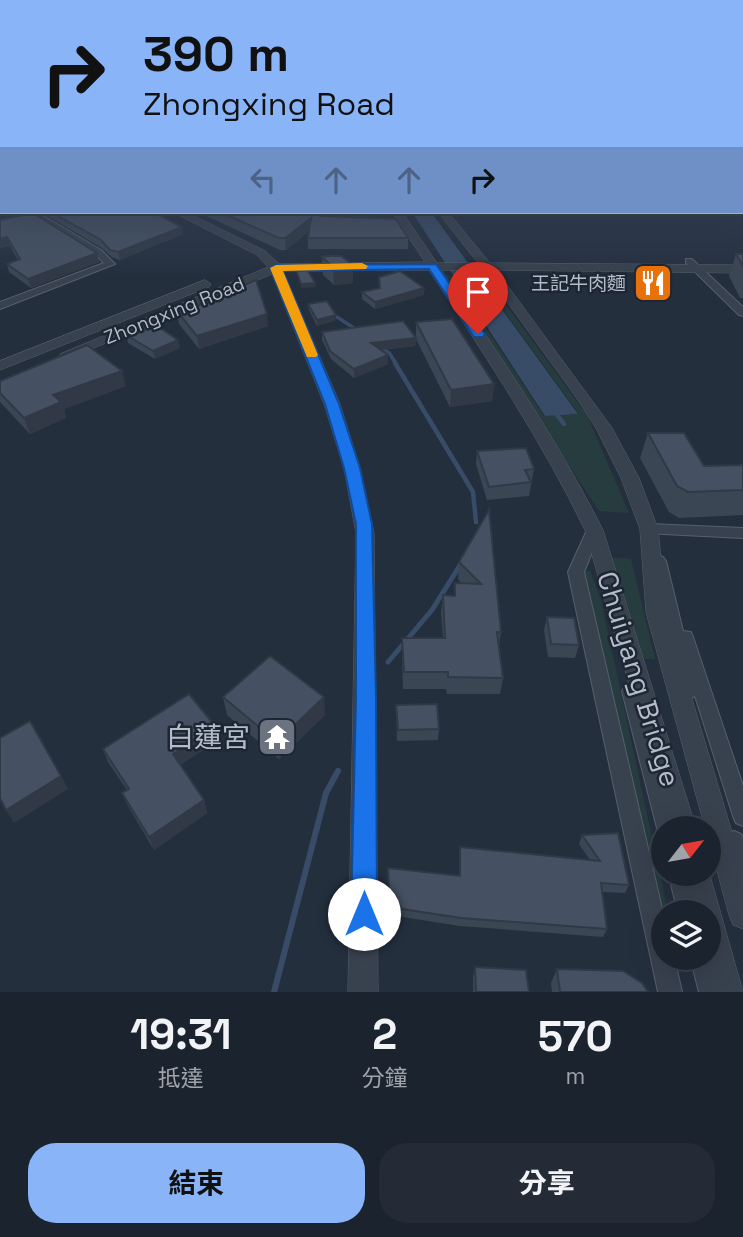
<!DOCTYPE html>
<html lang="zh-TW">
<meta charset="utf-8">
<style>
:root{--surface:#1b232e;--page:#242b36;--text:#f1f3f6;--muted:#a0a4aa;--line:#39404a;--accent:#8ab4f8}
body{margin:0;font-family:"Space Grotesk","Noto Sans TC",sans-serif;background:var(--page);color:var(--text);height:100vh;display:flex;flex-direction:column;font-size:26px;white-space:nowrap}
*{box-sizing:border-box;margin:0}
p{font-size:23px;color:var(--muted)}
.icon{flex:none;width:38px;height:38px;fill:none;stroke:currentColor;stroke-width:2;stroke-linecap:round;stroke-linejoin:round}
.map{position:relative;height:992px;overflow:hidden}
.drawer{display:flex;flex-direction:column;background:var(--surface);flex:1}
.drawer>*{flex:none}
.hud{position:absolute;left:0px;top:0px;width:744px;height:214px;box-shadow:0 7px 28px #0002,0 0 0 2px var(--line);background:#8ab4f8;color:#111;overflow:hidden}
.needle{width:46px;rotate:59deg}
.fabs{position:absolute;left:651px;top:816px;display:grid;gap:14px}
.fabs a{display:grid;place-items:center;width:70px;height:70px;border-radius:50%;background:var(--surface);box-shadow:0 7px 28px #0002,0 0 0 2px var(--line);font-size:35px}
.pin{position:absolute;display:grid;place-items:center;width:60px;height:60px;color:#fff;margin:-72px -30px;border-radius:50% 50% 50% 0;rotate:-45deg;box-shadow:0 0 7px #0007}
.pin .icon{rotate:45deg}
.me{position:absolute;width:77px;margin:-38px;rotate:0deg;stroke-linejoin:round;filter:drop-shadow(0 0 5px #0008)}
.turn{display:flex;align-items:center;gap:24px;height:147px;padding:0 28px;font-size:32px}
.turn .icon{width:91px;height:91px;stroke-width:2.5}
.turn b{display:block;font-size:49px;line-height:60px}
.lanes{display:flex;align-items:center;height:66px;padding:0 28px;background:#0003;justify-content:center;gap:35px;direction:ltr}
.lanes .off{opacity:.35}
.eta{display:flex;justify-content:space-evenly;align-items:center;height:119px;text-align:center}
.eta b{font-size:42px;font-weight:700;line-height:49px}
.action{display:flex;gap:14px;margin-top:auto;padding:14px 28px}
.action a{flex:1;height:80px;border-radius:28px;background:var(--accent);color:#111;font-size:28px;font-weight:700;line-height:80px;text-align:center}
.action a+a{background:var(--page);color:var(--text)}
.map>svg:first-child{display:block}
.green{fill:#263c3f}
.water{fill:#394c67}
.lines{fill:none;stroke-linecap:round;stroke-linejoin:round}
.stream-far3{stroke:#394c67;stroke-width:3.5}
.stream-far2{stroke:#394c67;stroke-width:4.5}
.stream-far1{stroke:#394c67;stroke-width:5}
.stream{stroke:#394c67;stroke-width:6}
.minor-casing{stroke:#565f6c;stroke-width:2}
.tertiary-casing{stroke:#565f6c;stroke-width:1}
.minor{fill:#38414e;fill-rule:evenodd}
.tertiary{fill:#38414e;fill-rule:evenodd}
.wall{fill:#3b4654}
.shaded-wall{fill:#303945}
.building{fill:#455162;stroke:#303945;stroke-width:2}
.route{fill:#1a73e8;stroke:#114b97;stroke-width:2}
.slow{fill:#f59e0b}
.labels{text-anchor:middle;stroke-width:5;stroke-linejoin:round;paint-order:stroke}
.far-poi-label{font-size:19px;fill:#b4bcc9;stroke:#1d2633;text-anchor:end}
.far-street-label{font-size:19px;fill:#b4bcc9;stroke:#1d2633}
.near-street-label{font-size:28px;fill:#b4bcc9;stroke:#1d2633}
.near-poi-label{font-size:28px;fill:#b4bcc9;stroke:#1d2633;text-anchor:end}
</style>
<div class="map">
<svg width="743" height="992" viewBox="0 0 743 992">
<rect width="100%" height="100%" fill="#242f3e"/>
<!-- green -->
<g class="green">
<polygon points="444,275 451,275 544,416 579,414 478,275 484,275 587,415 629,513 599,511"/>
<polygon points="605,557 631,559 655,659 641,659"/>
<polygon points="581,571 590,571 601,600 668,912 663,912 663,919"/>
</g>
<!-- water -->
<polygon class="water" points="412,212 431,212 578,414 545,416"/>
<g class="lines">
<!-- stream-far3 -->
<g class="stream-far3">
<polyline points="337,317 357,330"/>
<polyline points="381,347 390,354 396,364"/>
</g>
<!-- stream-far2 -->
<g class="stream-far2">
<polyline points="395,363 473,492 476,522"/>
<polyline points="554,411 564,424"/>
</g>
<!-- stream-far1 -->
<polyline class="stream-far1" points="388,662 432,610 462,562"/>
<!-- stream -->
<polyline class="stream" points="274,992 326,793 338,771"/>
<!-- minor casing -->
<g class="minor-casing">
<g id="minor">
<rect x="742" y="178" width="1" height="4"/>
<rect x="0" y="191" width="2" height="5"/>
<polygon points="27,212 37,212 101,250 115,264 0,309 0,302 104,263 95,254"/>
<polygon points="686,259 692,259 743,307 743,316 739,315 686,263"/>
<polygon points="649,524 743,528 743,538 644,533 642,529 644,525"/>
<polygon points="594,525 601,530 584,572 663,913 663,957 674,957 682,992 658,992 568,572 587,530"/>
<polygon points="658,555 663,557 666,561 683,631 691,632 693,637 743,786 743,826 736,823 733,816 695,696 689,699 683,696 680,691 650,561 653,557"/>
<polygon points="631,683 637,686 640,691 677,828 663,828 663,836 660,835 657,828 622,691 625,686"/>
<polygon points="734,831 741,834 743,838 743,879 736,875 724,841 727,834"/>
<polygon points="668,873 690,873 700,912 678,912"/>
<polygon points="709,949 723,992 699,992 690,957 709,957"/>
</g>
</g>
<!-- tertiary casing -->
<g class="tertiary-casing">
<g id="tertiary">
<polygon points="2,176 2,183 0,183 0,177"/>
<path d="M173,212h13l79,39 14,13 146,-2 -33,-50h10l35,51h41l-40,-51h10l42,51 253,2v8l-247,-3 116,158 27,50 19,51 8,83 77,257v60l-10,-4 -4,-10 -20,-74v-13h-4l-59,-216 -6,-83 -19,-51 -25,-50 -20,-31 -92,-127h-43c58,84 116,169 162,260l93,298h-26l-85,-298c-44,-91 -101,-176 -156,-260l-146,1 57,133 20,64 14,65 4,459h-30l8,-459 -12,-65 -20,-64 -52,-130 -200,83h-10l-2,-3 208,-87 -11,-12z"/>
<polygon points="205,280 211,284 209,287 0,370 0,361"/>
<polygon points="709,872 743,992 713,992 704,957 709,957 709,912 692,912 683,873"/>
</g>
</g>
<!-- minor -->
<use href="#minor" class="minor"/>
<!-- tertiary -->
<use href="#tertiary" class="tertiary"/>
</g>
<!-- wall -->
<g class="wall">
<polygon points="41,212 153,212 183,234 120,260 112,257 102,248"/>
<polygon points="198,212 387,212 386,216 348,217 408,238 408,249 308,249 308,238 309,231 286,250 280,250"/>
<polygon points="0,220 99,262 31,288 9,272 7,264 18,260 10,246 0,248"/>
<polygon points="736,254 743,254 743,298 740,298 729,276"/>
<polygon points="322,257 353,265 353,283 334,285 323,275"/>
<polygon points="379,277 424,295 375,309 362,299 362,292 379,289"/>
<polygon points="216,298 268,326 199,349 179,324 177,311 216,301"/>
<polygon points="308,304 336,320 317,326 309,310"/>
<polygon points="416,322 494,384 492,401 450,407 416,339 415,346 381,350 388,355 388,364 354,378 331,359 322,340 322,332 416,338"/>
<polygon points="126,335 180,348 155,359 128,343"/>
<polygon points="0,381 126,386 64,409 66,418 30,434 0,402"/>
<polygon points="648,433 704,466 743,465 743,515 679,518 669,512 640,458"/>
<polygon points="477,451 534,469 529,496 487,500 476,464"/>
<polygon points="489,510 501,632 499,646 503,678 500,694 447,694 446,689 403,689 402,655 402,638 443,638 441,612 443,595 454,596 455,583 461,583 458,579 459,562"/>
<polygon points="547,617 579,645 575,658 548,657 544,630"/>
<polygon points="223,697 325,715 279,759 227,715"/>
<polygon points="396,705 439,729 438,740 397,741"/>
<polygon points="215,726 218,740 180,765 204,800 207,813 154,850 128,806 122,793 127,790 108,762 103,749"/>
<polygon points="582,835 629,885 625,893 602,892 607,929 603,937 460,926 402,917 389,903 388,868 459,876 459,856 460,847 590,860 579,844"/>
<polygon points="475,967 529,992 473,992 473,977"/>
<polygon points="557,969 648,992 552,992 551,983"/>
</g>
<!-- shaded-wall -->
<g class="shaded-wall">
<polygon points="311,218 312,229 286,250 285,238"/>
<polygon points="182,227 183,234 120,260 118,252"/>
<polygon points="7,237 10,246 0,248 0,239"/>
<polygon points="97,253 99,262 31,288 28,279"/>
<polygon points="353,265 353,283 334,285 333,267"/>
<polygon points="315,283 316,287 301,288 301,284"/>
<polygon points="424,288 424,295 375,309 375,302"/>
<polygon points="267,314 268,326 199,349 197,336"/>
<polygon points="336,315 336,320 317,326 317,320"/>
<polygon points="416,338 415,346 371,351 371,343"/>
<polygon points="178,340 180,348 155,359 153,351"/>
<polygon points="388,355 388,364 354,378 354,369"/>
<polygon points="122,371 126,386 64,409 66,418 30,434 24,418 53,395"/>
<polygon points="494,384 492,401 450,407 451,390"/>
<polygon points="324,697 325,715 279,759 277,742"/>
<polygon points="215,726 218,740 177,767 173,754"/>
<polygon points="61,776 68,789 14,823 6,810"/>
<polygon points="204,800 207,813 154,850 149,837"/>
</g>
<!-- building -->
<g class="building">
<polygon points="0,137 2,137 2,147 0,148"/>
<polygon points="51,212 153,212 182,227 118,252 110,250 101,240"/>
<polygon points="220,212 305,212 321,216 396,219 408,238 308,238 311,218 285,238 279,238"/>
<polygon points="33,213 97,253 28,279 7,264 20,259 7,237 0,239 0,220"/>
<polygon points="736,254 743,254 743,266"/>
<polygon points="328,256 341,256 353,265 333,267 322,257"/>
<polygon points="307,269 315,283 301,284 296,270"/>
<polygon points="400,271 424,288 375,302 362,292 380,288 379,277"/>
<polygon points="256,280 267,314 197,336 177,311 218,300 216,298"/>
<polygon points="327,301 336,315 317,320 308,304"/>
<polygon points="452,319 494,384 451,390 416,322"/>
<polygon points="403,321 416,338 371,343 388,355 354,369 330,351 322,332"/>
<polygon points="153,323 178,340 153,351 126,335"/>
<polygon points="87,345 122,371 53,395 61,402 24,418 0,393 0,381"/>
<polygon points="648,433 684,433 704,466 743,465 743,490 688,492 677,486"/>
<polygon points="526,448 534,469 525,470 531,482 489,487 477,451"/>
<polygon points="489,510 501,632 497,632 503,678 448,677 448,672 404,672 402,638 445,638 443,595 455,596 455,583 481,584 459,562"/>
<polygon points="547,617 574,618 579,645 551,644"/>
<polygon points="270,656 324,697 277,742 223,697"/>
<polygon points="189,694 215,726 173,754 204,800 149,837 122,793 129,789 103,749"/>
<polygon points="437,704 439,729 398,730 396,705"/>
<polygon points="30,721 61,776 6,810 0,798 0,738"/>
<polygon points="618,833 629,885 601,883 607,929 461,918 402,909 389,894 388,868 460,876 460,847 600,861 582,835"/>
<polygon points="475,967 526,970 529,992 476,992"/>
<polygon points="557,969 623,971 642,983 648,992 560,992"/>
</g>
<!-- sky -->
<linearGradient id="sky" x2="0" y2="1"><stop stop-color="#141a22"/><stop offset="0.5" stop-color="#3f4d63"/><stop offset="1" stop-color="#3f4d63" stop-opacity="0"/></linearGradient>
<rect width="743" height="276" fill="url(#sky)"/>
<!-- route -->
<polygon class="route" points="436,264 485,334 483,337 474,337 429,269 283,271 339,404 360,468 372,524 376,698 377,914 373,923 364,927 355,923 351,914 356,698 356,524 344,468 325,404 270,268 276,265"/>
<!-- slow -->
<polygon class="slow" points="362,263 368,266 366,269 283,271 318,355 316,357 307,357 270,268 276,265"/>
<!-- icons -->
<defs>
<g id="restaurant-square" transform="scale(2.0125)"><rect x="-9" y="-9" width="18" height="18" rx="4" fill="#e8710a" stroke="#1d2633"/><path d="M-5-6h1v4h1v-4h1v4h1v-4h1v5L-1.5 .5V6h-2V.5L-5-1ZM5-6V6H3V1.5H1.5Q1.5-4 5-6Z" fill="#fff"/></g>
<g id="temple-square" transform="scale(2.0125)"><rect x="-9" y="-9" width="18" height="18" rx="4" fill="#6b7280" stroke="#1d2633"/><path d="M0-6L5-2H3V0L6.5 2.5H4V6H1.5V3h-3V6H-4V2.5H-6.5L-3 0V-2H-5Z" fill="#fff"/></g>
</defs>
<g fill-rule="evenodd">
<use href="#restaurant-square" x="653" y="283"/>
<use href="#temple-square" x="277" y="737"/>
</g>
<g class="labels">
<!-- far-poi labels -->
<g class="far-poi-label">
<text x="626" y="290">王記牛肉麵</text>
</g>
<!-- far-street labels -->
<g class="far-street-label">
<text transform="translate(174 310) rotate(-22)" y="7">Zhongxing Road</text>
</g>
<!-- near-street labels -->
<g class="near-street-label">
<text transform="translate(639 679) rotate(73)" y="10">Chuiyang Bridge</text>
</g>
<!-- near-poi labels -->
<g class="near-poi-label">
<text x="250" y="747">白蓮宮</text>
</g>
</g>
</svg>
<div class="fabs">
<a><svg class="needle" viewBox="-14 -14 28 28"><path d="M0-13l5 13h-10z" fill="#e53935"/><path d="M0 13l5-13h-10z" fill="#a0a4aa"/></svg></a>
<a><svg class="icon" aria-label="layers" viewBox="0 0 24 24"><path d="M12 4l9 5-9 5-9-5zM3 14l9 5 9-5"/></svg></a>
</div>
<div class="pin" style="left:478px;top:334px;background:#d93025"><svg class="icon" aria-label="arrive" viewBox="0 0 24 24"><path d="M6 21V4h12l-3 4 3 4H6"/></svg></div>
<svg class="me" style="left:364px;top:914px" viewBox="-20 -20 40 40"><circle r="19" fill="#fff"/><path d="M0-13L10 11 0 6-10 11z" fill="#1a73e8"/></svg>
<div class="hud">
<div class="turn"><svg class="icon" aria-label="right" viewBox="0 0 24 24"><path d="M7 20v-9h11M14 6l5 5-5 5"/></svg><div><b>390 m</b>Zhongxing Road</div></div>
<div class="lanes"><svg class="icon off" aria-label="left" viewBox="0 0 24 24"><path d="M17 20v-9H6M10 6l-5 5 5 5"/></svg><svg class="icon off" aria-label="ahead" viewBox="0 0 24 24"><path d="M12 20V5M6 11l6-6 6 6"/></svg><svg class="icon off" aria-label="ahead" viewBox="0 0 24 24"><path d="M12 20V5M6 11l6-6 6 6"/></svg><svg class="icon" aria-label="right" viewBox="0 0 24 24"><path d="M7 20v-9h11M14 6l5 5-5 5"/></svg></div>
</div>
</div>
<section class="drawer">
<div class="eta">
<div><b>19:31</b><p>抵達</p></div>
<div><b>2</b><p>分鐘</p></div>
<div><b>570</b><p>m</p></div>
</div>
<div class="action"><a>結束</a><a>分享</a></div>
</section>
